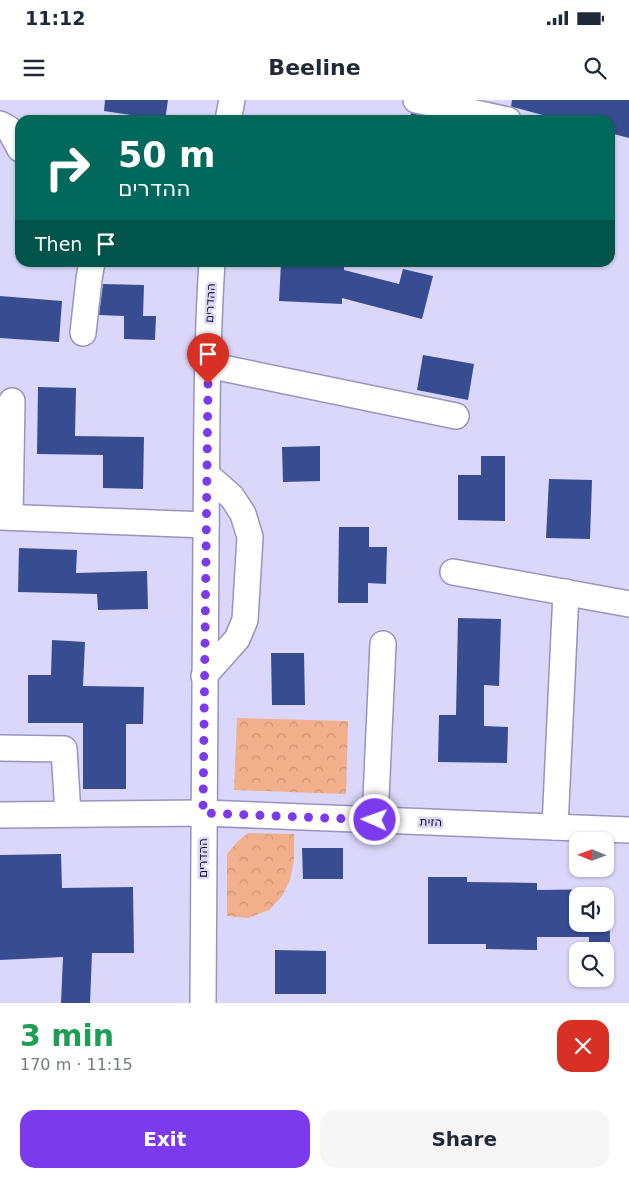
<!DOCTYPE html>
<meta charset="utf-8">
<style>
:root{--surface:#fff;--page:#f6f6f7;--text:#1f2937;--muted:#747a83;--accent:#7c3aed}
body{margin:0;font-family:"DejaVu Sans","Noto Sans Hebrew",sans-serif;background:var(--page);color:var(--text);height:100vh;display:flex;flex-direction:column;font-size:19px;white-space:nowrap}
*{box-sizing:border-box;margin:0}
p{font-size:16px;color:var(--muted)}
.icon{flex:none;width:28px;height:28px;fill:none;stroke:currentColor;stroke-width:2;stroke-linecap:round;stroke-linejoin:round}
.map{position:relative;height:903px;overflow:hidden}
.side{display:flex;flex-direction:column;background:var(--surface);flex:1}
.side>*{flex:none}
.top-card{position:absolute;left:15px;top:15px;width:600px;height:152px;border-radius:15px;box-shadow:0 1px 4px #0004;background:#00695c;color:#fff;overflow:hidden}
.needle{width:32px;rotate:271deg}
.tools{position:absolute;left:569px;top:732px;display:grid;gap:10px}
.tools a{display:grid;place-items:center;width:45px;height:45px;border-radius:10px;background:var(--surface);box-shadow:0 1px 4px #0004;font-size:25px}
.pin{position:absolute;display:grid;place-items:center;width:42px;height:42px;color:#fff;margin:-51px -21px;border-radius:50% 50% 50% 0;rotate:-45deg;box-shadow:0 0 5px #0007}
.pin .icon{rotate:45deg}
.me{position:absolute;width:55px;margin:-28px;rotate:272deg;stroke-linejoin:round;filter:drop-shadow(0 0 4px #0008)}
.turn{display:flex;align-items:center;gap:18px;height:105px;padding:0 20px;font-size:22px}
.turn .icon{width:65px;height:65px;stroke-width:2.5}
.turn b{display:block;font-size:35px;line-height:42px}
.then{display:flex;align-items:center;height:48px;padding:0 20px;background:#0003;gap:10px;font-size:19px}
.round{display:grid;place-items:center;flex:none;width:52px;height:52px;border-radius:15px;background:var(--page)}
.summary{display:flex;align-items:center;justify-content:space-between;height:85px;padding:0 20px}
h1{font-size:30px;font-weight:600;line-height:38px;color:#1e9e55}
.primary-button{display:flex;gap:10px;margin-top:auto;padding:10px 20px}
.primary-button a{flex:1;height:58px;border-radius:15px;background:var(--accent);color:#fff;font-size:20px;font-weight:600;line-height:58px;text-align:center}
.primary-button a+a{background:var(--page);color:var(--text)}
.status{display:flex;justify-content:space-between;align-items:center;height:35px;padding:0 25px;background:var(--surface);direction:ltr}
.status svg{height:14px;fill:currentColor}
header{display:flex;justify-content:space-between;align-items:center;height:65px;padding:0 20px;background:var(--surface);font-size:22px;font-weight:600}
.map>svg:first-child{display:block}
.forest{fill:url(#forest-crowns)}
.building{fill:#384c92;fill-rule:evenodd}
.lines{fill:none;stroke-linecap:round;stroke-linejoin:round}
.minor-casing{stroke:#9894bd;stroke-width:28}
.minor{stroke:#fff;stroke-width:25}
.route{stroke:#7c3aed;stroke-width:9;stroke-dasharray:0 16.2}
.labels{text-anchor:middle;stroke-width:5;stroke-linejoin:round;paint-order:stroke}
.street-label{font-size:12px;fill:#0c0a18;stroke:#dad7fa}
</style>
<div class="status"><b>11:12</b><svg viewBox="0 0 49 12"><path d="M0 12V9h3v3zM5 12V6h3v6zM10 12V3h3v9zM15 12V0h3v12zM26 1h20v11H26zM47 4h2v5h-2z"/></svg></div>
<header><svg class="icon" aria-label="menu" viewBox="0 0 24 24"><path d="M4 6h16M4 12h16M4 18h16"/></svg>Beeline<svg class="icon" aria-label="search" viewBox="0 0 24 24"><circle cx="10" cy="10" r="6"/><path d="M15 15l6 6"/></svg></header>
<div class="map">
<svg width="629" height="903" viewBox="0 0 629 903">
<defs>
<pattern id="forest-crowns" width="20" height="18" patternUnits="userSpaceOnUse" patternTransform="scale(1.25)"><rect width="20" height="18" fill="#f1af8c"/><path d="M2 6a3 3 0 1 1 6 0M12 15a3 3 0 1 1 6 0" fill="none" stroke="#cd9578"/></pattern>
</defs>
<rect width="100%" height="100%" fill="#dad7fa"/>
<!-- forest -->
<g class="forest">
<polygon points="237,618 348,621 346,694 234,690"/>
<polygon points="248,733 294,734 294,760 290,780 282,796 269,810 248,818 227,816 227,754 238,741"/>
</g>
<!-- building -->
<g class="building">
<polygon points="105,0 168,0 165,20 104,11"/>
<polygon points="512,0 629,0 629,38 610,33 610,20 561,20 513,7 511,6"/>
<polygon points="411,13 430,18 429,20 410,20"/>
<polygon points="281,163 344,166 344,170 399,184 403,169 433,176 422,219 342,198 342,204 279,201"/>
<polygon points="103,184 144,185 143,216 156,216 155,240 124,239 124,216 99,215"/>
<polygon points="0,196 62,201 59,242 0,238"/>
<polygon points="423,255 474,264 468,300 417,290"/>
<polygon points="38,287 76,288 75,336 144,337 143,389 103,388 103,355 37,354"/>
<polygon points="320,346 320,381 283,382 282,347"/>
<polygon points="481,356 505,356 505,421 458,420 458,375 481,375"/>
<polygon points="549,379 592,380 590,439 546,438"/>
<polygon points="339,427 369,427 369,447 387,447 386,484 368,483 368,503 338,503"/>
<polygon points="19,448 77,450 76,473 147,471 148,509 98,510 97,494 18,492"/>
<polygon points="458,518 501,519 499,586 484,585 484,626 508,627 507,663 438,662 439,615 456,615"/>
<polygon points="52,540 85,542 83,586 144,587 143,624 126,624 126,689 83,689 83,623 28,623 28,575 51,575"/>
<polygon points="271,553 304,553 305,605 272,605"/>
<polygon points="302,748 343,748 343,779 303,779"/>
<polygon points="61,754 62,788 133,787 134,853 92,853 90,903 61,903 63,857 0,860 0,755"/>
<path d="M428,777h39v5l70,1v7l72,-1 1,53h-21v-5h-52v13l-51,-1v-5h-58zM578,796h27v28h-27z"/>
<polygon points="275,850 326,851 326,894 275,894"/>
</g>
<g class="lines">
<!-- minor casing -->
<g class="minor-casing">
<g id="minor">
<polyline points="416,0 508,20"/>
<polyline points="228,20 232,0"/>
<polyline points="0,24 9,29 20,49"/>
<polyline points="83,233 89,179 92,162"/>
<polyline points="208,265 456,316"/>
<polyline points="0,417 206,425"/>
<polyline points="10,417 12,301"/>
<polyline points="453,472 629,504"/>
<polyline points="204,576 237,539 245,520 250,437 243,414 232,397 207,375"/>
<polyline points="0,648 64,649 68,714"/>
<polyline points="0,715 203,713 629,730"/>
<polyline points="375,720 383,544"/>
<polyline points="555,727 566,492"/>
<path d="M203,903c0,-155 1,-310 3,-465 1,-92 0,-184 6,-276"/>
</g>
</g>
<!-- minor -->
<use href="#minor" class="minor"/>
</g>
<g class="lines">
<!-- route -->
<polyline class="route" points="208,284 203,713 375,720"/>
</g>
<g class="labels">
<!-- street labels -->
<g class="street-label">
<text transform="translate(210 203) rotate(-87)" y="4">ההדרים</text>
<text transform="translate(431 722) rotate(2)" y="4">הזית</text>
<text transform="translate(203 758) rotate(-90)" y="4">ההדרים</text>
</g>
</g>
</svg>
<div class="tools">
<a><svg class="needle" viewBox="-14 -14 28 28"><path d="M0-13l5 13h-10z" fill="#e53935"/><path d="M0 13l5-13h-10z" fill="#747a83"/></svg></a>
<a><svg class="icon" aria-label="sound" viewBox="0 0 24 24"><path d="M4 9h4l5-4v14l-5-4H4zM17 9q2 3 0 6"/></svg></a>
<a><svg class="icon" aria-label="search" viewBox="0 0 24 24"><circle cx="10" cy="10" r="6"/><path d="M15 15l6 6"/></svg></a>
</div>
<div class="pin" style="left:208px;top:284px;background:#d93025"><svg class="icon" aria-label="arrive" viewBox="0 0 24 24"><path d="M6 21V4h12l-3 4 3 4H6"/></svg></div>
<svg class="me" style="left:375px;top:720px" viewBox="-20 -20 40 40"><circle r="17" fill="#7c3aed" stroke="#fff" stroke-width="3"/><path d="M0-11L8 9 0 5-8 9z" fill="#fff"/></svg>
<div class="top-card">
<div class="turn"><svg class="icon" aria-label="right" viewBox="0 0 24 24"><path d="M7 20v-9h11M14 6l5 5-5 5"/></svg><div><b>50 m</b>ההדרים</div></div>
<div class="then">Then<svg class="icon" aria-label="arrive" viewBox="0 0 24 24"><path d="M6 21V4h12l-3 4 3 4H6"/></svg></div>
</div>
</div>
<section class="side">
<div class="summary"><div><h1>3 min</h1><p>170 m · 11:15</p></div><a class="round" style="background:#d93025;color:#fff"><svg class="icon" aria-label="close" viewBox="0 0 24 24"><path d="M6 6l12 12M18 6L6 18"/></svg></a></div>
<div class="primary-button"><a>Exit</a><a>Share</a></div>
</section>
